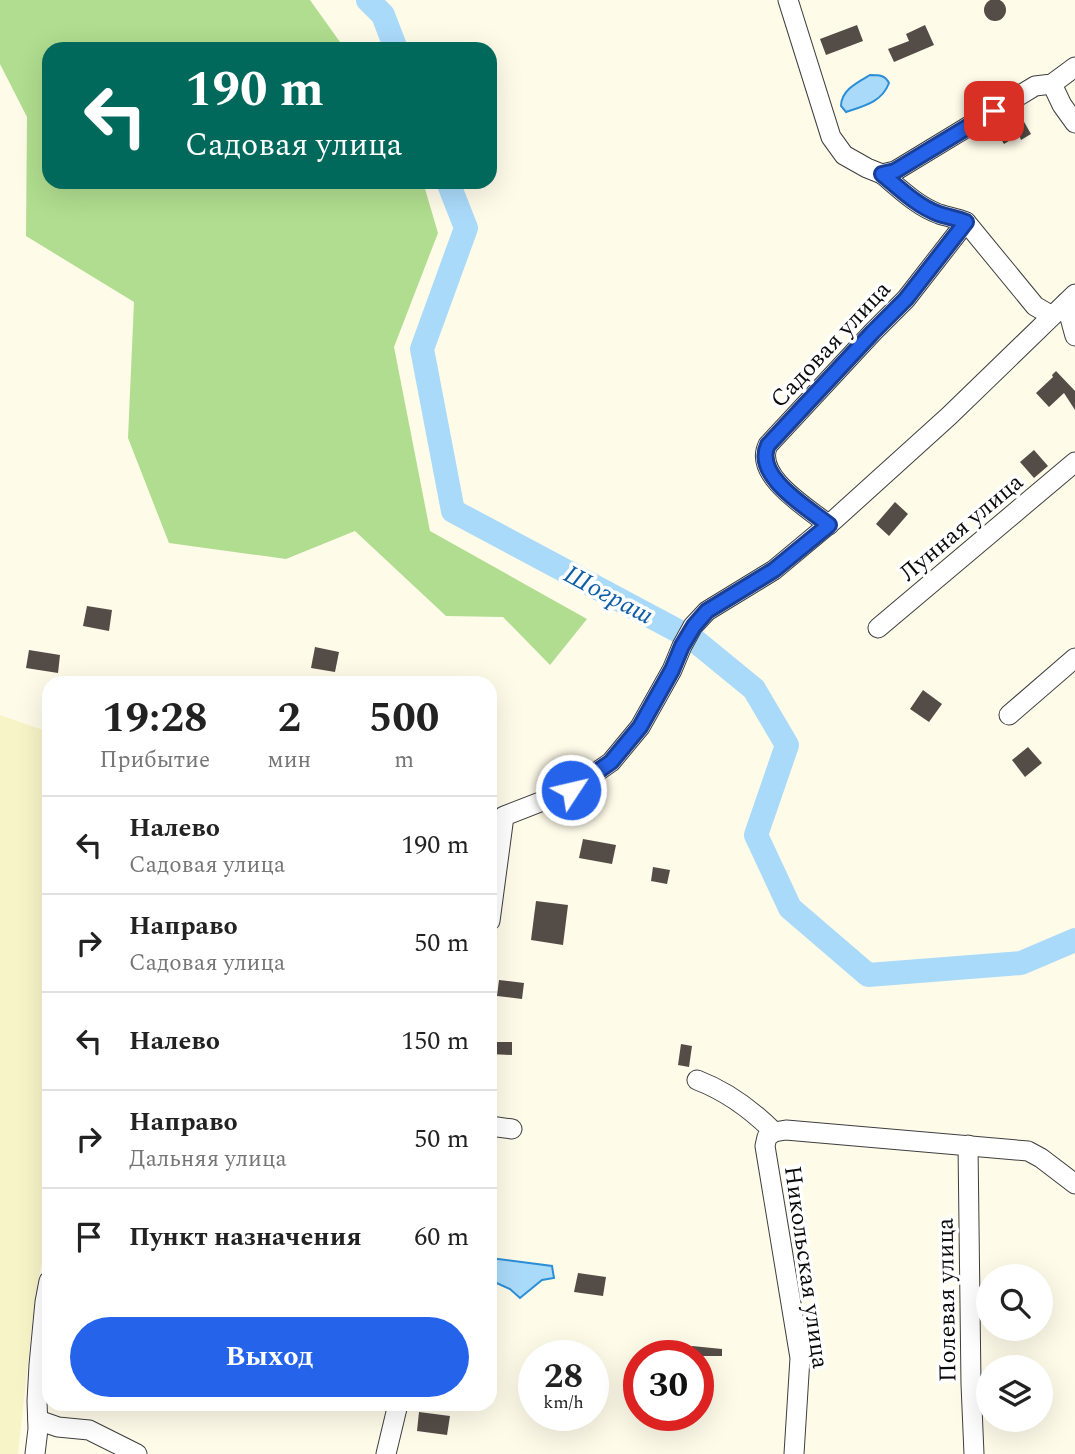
<!DOCTYPE html>
<html lang="ru">
<meta charset="utf-8">
<style>
:root{--surface:#fff;--page:#f2f2f2;--text:#222;--muted:#767676;--line:#e0e0e0;--accent:#2563eb}
body{margin:0;font-family:Spectral,serif;background:var(--page);color:var(--text);height:100vh;display:flex;flex-direction:column;font-size:26px;white-space:nowrap}
*{box-sizing:border-box;margin:0}
p{font-size:23px;color:var(--muted)}
.icon{flex:none;width:38px;height:38px;fill:none;stroke:currentColor;stroke-width:2;stroke-linecap:round;stroke-linejoin:round}
.map{position:relative;flex:1;overflow:hidden}
.panel{position:absolute;left:42px;top:676px;width:455px;height:735px;display:flex;flex-direction:column;background:var(--surface);border-radius:21px;box-shadow:0 7px 28px #0002}
.panel>*{flex:none}
.top-card{position:absolute;left:42px;top:42px;width:455px;height:147px;border-radius:21px;box-shadow:0 7px 28px #0002;background:#00695c;color:#fff;overflow:hidden}
.buttons{position:absolute;left:976px;top:1264px;display:grid;gap:14px}
.buttons a{display:grid;place-items:center;width:77px;height:77px;border-radius:50%;background:var(--surface);box-shadow:0 7px 28px #0002;font-size:35px}
.speed{position:absolute;left:518px;top:1340px;display:flex;gap:14px;font-size:35px;font-weight:700;text-align:center}
.speed>*{display:grid;place-content:center;width:91px;height:91px;border-radius:50%;background:var(--surface);box-shadow:0 7px 28px #0002;line-height:1}
.speed small{font-size:18px;font-weight:400}
.speed .limit{border:10px solid #d22;background:#fff;color:#111}
.pin{position:absolute;display:grid;place-items:center;width:60px;height:60px;color:#fff;margin:-30px;border-radius:14px;box-shadow:0 4px 10px #0006}
.me{position:absolute;width:77px;margin:-38px;rotate:55deg;stroke-linejoin:round;filter:drop-shadow(0 0 5px #0008)}
.turn{display:flex;align-items:center;gap:24px;height:147px;padding:0 28px;font-size:32px}
.turn .icon{width:91px;height:91px;stroke-width:2.5}
.turn b{display:block;font-size:49px;line-height:60px}
.eta{display:flex;justify-content:space-evenly;align-items:center;height:119px;text-align:center}
.eta b{font-size:42px;font-weight:700;line-height:49px}
.primary-button{display:flex;gap:14px;margin-top:auto;padding:14px 28px}
.primary-button a{flex:1;height:80px;border-radius:42px;background:var(--accent);color:#fff;font-size:28px;font-weight:700;line-height:80px;text-align:center}
ul{padding:0;list-style:none}
li{display:flex;align-items:center;gap:21px;height:98px;padding:0 28px;border-top:2px solid var(--line)}
li div{flex:1}
li b{display:block;font-size:26px}
li em{font-style:normal}
.map>svg:first-child{display:block}
.farmland{fill:#f7f4c7}
.forest{fill:#b0dd8f}
.water{fill:#aadafa;stroke:#2c8ed6;stroke-width:2}
.lines{fill:none;stroke-linecap:round;stroke-linejoin:round}
.river{stroke:#aadafa;stroke-width:24}
.building{fill:#544c47}
.minor-casing{stroke:#3e3e3e;stroke-width:21}
.minor{stroke:#fff;stroke-width:19}
.route-casing{stroke:#184099;stroke-width:18}
.route{stroke:#2563eb;stroke-width:12}
.labels{text-anchor:middle;stroke-width:7;stroke-linejoin:round;paint-order:stroke}
.street-label{font-size:24px;fill:#0b0b0b;stroke:#fff}
.water-label{font-size:26px;font-style:italic;fill:#0d5ea4;stroke:#fff}
</style>
<div class="map">
<svg width="1075" height="1454" viewBox="0 0 1075 1454">
<rect width="100%" height="100%" fill="#fffbe9"/>
<!-- farmland -->
<polygon class="farmland" points="0,715 49,732 49,1226 35,1297 18,1454 0,1454"/>
<!-- forest -->
<polygon class="forest" points="0,0 310,0 345,49 49,49 49,182 423,182 438,233 394,347 430,531 587,619 550,665 503,617 446,616 355,531 286,559 169,543 128,438 134,302 26,236 27,117 0,64"/>
<!-- water -->
<g class="water">
<path d="M870,75c9,0 15,0 19,8 -7,19 -25,23 -43,29l-5,-6c0,-16 17,-24 29,-31z"/>
<polygon points="490,1258 552,1266 554,1278 542,1280 520,1298 510,1289 490,1280"/>
</g>
<g class="lines">
<!-- river -->
<g class="river">
<polyline points="368,0 383,15 396,49"/>
<polyline points="448,182 466,228 422,349 453,511 693,639 754,689 787,745 756,835 790,908 868,975 1021,963 1075,940"/>
</g>
</g>
<!-- building -->
<g class="building">
<circle cx="995" cy="10" r="11"/>
<polygon points="857,25 863,41 826,55 820,39"/>
<polygon points="925,25 934,45 894,62 888,49 909,41 906,34"/>
<polygon points="1023,120 1031,134 1021,140 1019,135 1004,144 998,134"/>
<polygon points="1056,371 1075,391 1075,410 1064,393 1049,407 1036,393 1053,377 1052,375"/>
<polygon points="1034,450 1048,466 1034,478 1020,462"/>
<polygon points="895,502 908,514 889,536 876,524"/>
<polygon points="87,606 112,610 109,631 83,626"/>
<polygon points="315,647 339,652 335,672 311,668"/>
<polygon points="29,650 60,655 58,673 26,668"/>
<polygon points="923,690 942,704 929,722 910,709"/>
<polygon points="1028,747 1042,763 1025,777 1012,760"/>
<polygon points="583,839 616,845 612,864 579,858"/>
<polygon points="653,867 670,870 667,884 651,881"/>
<polygon points="536,901 568,905 563,945 531,940"/>
<polygon points="499,980 524,983 522,999 497,996"/>
<polygon points="490,1042 512,1042 512,1055 490,1054"/>
<polygon points="681,1044 692,1046 689,1067 678,1065"/>
<polygon points="578,1273 606,1277 603,1296 574,1292"/>
<polygon points="692,1346 722,1349 722,1356 691,1356"/>
<polygon points="419,1412 450,1416 447,1435 417,1431"/>
</g>
<g class="lines">
<!-- minor casing -->
<g class="minor-casing">
<g id="minor">
<polyline points="788,0 831,137 844,155 867,168 882,174 895,171 1035,86 1052,84 1075,67"/>
<polyline points="1052,84 1062,105 1075,123"/>
<path d="M882,174c17,14 35,32 57,40 9,3 18,4 27,8l69,84 17,10"/>
<polyline points="1066,303 1075,336"/>
<path d="M829,525c-21,-17 -76,-49 -61,-80l105,-113 33,-33 60,-77"/>
<polyline points="878,628 1075,462"/>
<polyline points="1009,715 1075,658"/>
<polyline points="490,921 504,816 571,790 611,762 640,727 672,670 682,646 693,626 707,611 774,570 834,520 949,416 1075,294"/>
<path d="M697,1080c29,11 55,30 77,52"/>
<polyline points="490,1126 512,1129"/>
<polyline points="968,1145 971,1384 974,1454"/>
<polyline points="38,1420 58,1427 89,1430 137,1454"/>
<polyline points="35,1454 38,1429 37,1401 39,1365 45,1302 49,1281"/>
<polyline points="386,1454 398,1404"/>
<polyline points="794,1454 800,1358 765,1146 767,1137 774,1132 786,1130 1028,1151 1041,1158 1075,1184"/>
</g>
</g>
<!-- minor -->
<use href="#minor" class="minor"/>
</g>
<g class="lines">
<!-- route casing -->
<g class="route-casing">
<path id="route" d="M571,790l40,-28 29,-35 32,-57 10,-24 12,-20 13,-15 67,-41 55,-45c-21,-17 -76,-49 -61,-80l105,-113 33,-33 60,-77c-9,-4 -18,-5 -27,-8 -22,-8 -40,-26 -57,-40l13,-3 99,-60"/>
</g>
<!-- route -->
<use href="#route" class="route"/>
</g>
<g class="labels">
<!-- street labels -->
<g class="street-label">
<text transform="translate(830 344) rotate(-47)" y="8">Садовая улица</text>
<text transform="translate(961 527) rotate(-40)" y="8">Лунная улица</text>
<text transform="translate(807 1267) rotate(82)" y="8">Никольская улица</text>
<text transform="translate(946 1300) rotate(-91)" y="8">Полевая улица</text>
</g>
<!-- water labels -->
<g class="water-label">
<text transform="translate(609 594) rotate(28)" y="9">Шограш</text>
</g>
</g>
</svg>
<div class="buttons">
<a><svg class="icon" aria-label="search" viewBox="0 0 24 24"><circle cx="10" cy="10" r="6"/><path d="M15 15l6 6"/></svg></a>
<a><svg class="icon" aria-label="layers" viewBox="0 0 24 24"><path d="M12 4l9 5-9 5-9-5zM3 14l9 5 9-5"/></svg></a>
</div>
<div class="speed"><div>28<small>km/h</small></div><div class="limit">30</div></div>
<div class="pin" style="left:994px;top:111px;background:#d93025"><svg class="icon" aria-label="arrive" viewBox="0 0 24 24"><path d="M6 21V4h12l-3 4 3 4H6"/></svg></div>
<svg class="me" style="left:571px;top:790px" viewBox="-20 -20 40 40"><circle r="17" fill="#2563eb" stroke="#fff" stroke-width="3"/><path d="M0-11L8 9 0 5-8 9z" fill="#fff"/></svg>
<div class="top-card">
<div class="turn"><svg class="icon" aria-label="left" viewBox="0 0 24 24"><path d="M17 20v-9H6M10 6l-5 5 5 5"/></svg><div><b>190 m</b>Садовая улица</div></div>
</div>
<section class="panel">
<div class="eta">
<div><b>19:28</b><p>Прибытие</p></div>
<div><b>2</b><p>мин</p></div>
<div><b>500</b><p>m</p></div>
</div>
<ul>
<li><svg class="icon" aria-label="left" viewBox="0 0 24 24"><path d="M17 20v-9H6M10 6l-5 5 5 5"/></svg><div><b>Налево</b><p>Садовая улица</p></div><em>190 m</em></li>
<li><svg class="icon" aria-label="right" viewBox="0 0 24 24"><path d="M7 20v-9h11M14 6l5 5-5 5"/></svg><div><b>Направо</b><p>Садовая улица</p></div><em>50 m</em></li>
<li><svg class="icon" aria-label="left" viewBox="0 0 24 24"><path d="M17 20v-9H6M10 6l-5 5 5 5"/></svg><div><b>Налево</b></div><em>150 m</em></li>
<li><svg class="icon" aria-label="right" viewBox="0 0 24 24"><path d="M7 20v-9h11M14 6l5 5-5 5"/></svg><div><b>Направо</b><p>Дальняя улица</p></div><em>50 m</em></li>
<li><svg class="icon" aria-label="arrive" viewBox="0 0 24 24"><path d="M6 21V4h12l-3 4 3 4H6"/></svg><div><b>Пункт назначения</b></div><em>60 m</em></li>
</ul>
<div class="primary-button"><a>Выход</a></div>
</section>
</div>
